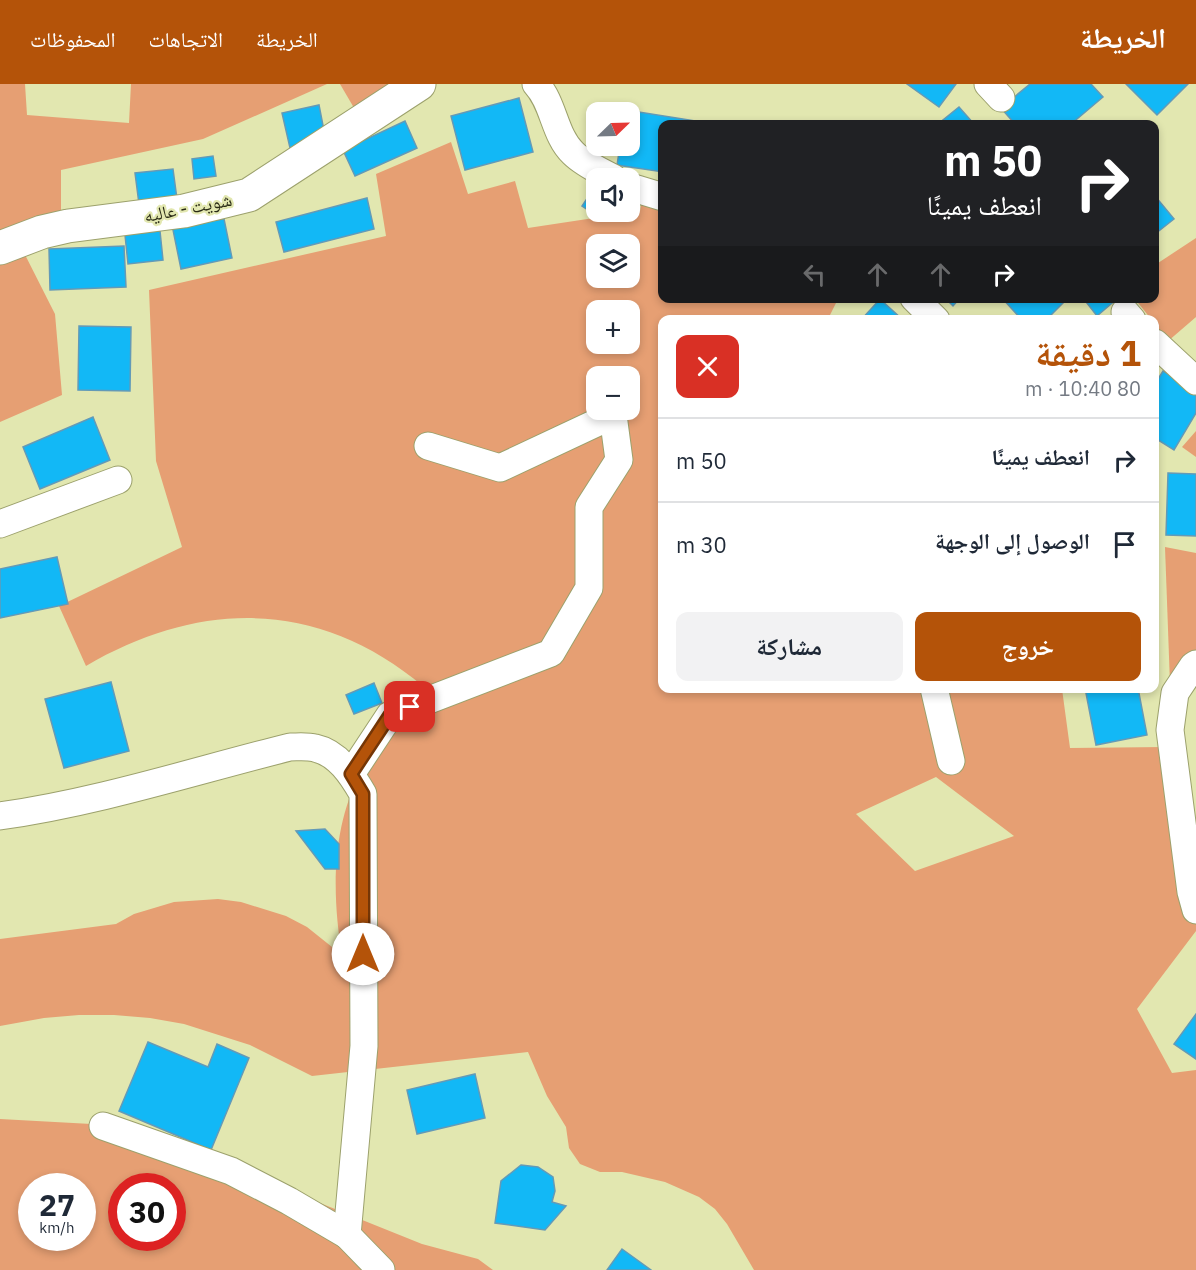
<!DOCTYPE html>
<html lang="ar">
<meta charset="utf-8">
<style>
:root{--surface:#fff;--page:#f2f2f3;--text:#1f2937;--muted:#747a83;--line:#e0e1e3;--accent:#b45309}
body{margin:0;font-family:"IBM Plex Sans","Noto Naskh Arabic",sans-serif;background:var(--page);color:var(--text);direction:rtl;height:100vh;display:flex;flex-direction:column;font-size:22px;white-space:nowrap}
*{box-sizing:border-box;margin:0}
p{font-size:20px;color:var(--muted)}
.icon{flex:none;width:33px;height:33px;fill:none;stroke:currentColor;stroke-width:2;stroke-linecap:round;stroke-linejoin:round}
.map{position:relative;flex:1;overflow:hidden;direction:ltr}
.details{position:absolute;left:658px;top:231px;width:501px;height:378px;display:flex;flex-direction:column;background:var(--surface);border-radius:12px;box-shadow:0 3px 9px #0003;direction:rtl}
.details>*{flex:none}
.banner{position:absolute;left:658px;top:36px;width:501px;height:183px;border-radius:12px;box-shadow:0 3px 9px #0003;direction:rtl;background:#202124;color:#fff;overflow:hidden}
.needle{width:39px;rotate:67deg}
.tools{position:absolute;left:586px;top:18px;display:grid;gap:12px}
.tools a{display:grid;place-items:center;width:54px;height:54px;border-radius:12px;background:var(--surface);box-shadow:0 3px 9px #0003;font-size:30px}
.speed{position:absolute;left:18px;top:1089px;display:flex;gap:12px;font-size:30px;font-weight:700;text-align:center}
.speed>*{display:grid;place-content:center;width:78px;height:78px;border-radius:50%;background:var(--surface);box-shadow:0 3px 9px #0003;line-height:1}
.speed small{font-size:15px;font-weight:400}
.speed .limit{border:9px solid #d22;background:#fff;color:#111}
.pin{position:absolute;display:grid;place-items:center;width:51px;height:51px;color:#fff;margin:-26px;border-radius:12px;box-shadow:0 3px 9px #0006}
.me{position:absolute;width:66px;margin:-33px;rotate:0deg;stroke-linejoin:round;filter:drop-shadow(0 0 4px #0008)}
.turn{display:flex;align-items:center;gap:21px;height:126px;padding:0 18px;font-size:27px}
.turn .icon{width:78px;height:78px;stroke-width:2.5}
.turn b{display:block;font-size:42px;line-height:51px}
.lanes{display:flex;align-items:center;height:57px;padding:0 18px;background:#0003;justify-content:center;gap:30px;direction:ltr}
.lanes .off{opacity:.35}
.round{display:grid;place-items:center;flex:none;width:63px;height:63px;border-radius:12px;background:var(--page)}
.summary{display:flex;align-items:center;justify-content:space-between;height:102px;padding:0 18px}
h1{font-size:36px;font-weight:700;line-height:45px;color:var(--accent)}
.primary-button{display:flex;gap:12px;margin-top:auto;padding:12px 18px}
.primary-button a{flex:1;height:69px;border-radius:12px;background:var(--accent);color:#fff;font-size:24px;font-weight:700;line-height:69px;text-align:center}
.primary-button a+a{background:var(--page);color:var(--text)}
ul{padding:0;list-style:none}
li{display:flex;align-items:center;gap:18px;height:84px;padding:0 18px;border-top:2px solid var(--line)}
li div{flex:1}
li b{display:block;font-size:22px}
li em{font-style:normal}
header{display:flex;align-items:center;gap:36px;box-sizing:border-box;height:84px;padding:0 30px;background:var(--accent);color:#fff}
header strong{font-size:28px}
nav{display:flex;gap:33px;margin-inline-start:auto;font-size:21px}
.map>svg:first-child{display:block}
.green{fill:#e69f73;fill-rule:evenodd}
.building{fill:#12b8f6;stroke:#639ab7;stroke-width:1.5}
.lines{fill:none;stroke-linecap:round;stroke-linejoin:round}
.minor-casing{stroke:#9ca16c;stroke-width:29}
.tertiary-casing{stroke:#9ca16c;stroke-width:35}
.minor{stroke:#fff;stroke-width:27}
.tertiary{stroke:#fff;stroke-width:33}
.route-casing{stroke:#753606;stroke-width:15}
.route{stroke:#b45309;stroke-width:10}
.labels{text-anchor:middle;stroke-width:4.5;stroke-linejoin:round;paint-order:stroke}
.street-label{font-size:18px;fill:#292a15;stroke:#e2e7b0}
</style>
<header>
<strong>الخريطة</strong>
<nav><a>الخريطة</a><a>الاتجاهات</a><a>المحفوظات</a></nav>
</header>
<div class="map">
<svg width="1196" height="1186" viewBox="0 0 1196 1186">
<rect width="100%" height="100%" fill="#e2e7b0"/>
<!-- green -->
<g class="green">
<polygon points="0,0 25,0 27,31 129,39 131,0 327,0 203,55 61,86 61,128 12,145 55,230 62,311 0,338"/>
<polygon points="340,0 406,0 357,29"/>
<path d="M451,58l17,52 47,-13 13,47 112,-17 6,-33 17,4v116l175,1 -10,20 -165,1v368l399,1 8,59 95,-1 31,84v100l-59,78 35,64 24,-3v200h-442l-27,-46 -12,-15 -16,-12 -34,-15 -43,-10h-22l-20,-8 -11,-16 -3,-21 -19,-31 -19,-44 -216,24 -62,-31 -66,-21 -34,-6 -36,-3h-35l-35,3 -44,8v-87l116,-15 18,-10 40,-12 44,-3 23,3 45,14 21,11 35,28c-10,-60 -11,-127 19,-183 6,-11 14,-21 20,-31 14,-19 26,-37 43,-54 -104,-88 -223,-88 -338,-21l-27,-60 123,-59 -26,-86 -7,-171 237,-54 -10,-62zM597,160h33v34h-33zM597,226h33v34h-33zM597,292h33v34h-33zM936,693l78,59 -99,35 -59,-57z"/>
<polygon points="1196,154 1196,233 1167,258 1155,241 1155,236 1151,235 1135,215 1155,214 1155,181"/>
<polygon points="1196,347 1196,373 1182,363"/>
<polygon points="1165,463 1196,469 1196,589 1170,600"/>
<path d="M0,1035l128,7 294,118 56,15 15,11h-493zM32,1102h50v52h-50zM122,1102h50v52h-50z"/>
</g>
<!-- building -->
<g class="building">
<polygon points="907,0 956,0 939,23"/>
<polygon points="1030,0 1091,0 1103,13 1071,40 1015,40 1001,24"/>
<polygon points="1126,0 1188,0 1157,31"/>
<polygon points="519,14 533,68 465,86 451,32"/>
<polygon points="319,21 326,57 290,64 282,29"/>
<polygon points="959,23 974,40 938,40"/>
<polygon points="626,26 696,37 695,40 663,40 663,88 617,81 620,62 630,62 630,28 625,28"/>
<polygon points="405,37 417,64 355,92 343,66"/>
<polygon points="213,72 216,92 194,95 192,75"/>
<polygon points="173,85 177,115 139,120 135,89"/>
<polygon points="596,101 597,126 594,130 582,122"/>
<polygon points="1155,112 1174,135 1155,150"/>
<polygon points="367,114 374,145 284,168 276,138"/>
<polygon points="224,135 232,174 181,185 172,141"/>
<polygon points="160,147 163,176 128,180 125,151"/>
<polygon points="124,162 126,203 50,206 49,165"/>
<polygon points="945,214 960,214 953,222"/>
<polygon points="1002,214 1068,214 1046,236 1022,236"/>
<polygon points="1083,214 1118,214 1097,232"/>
<polygon points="880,215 903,236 861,236"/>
<polygon points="79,242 131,243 130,307 78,306"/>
<polygon points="1163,287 1196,306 1196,329 1174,366 1155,354 1155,300"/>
<polygon points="93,333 110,376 40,405 23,363"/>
<polygon points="1168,389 1196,390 1196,452 1166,451"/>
<polygon points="57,473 68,520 0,534 0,485"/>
<polygon points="111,598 129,667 64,684 45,615"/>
<polygon points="374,599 382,619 354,630 346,611"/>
<polygon points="1085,604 1138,604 1147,651 1096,661"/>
<polygon points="325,745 339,760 339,785 325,785 296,747"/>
<polygon points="1196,930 1196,975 1174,960"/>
<polygon points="148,958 208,983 217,960 249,974 211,1066 119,1027"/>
<polygon points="475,990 485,1034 417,1050 407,1006"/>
<polygon points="521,1081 538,1083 553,1093 555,1107 552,1118 566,1122 545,1146 495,1139 501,1097"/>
<polygon points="622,1165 651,1186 607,1186"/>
</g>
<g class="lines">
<!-- minor casing -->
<g class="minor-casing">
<g id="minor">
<path d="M536,0c18,19 18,51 37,69 11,11 27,18 40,25"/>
<polyline points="988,0 1001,14"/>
<polyline points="630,103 663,113"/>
<polyline points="914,214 936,236"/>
<polyline points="1125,228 1132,236"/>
<polyline points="1155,259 1196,297"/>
<polyline points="0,440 118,396"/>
<polyline points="1196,580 1193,582 1175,609 1170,646 1191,808 1196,826"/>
<polyline points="934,604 951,677"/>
<polyline points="351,690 390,631 551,569 589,504 589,423 619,376 613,331 500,384 428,362"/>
<path d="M0,732c99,-14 194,-45 290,-69 8,0 17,-1 25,1 23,5 37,27 48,46l1,252 -17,189"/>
<polyline points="103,1042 231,1087 289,1117 347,1151 381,1186"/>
</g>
</g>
<!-- tertiary casing -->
<g class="tertiary-casing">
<polyline id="tertiary" points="0,164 42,148 68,142 184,127 249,111 419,0"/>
</g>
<!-- minor -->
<use href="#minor" class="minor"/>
<!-- tertiary -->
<use href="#tertiary" class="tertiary"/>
</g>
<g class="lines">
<!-- route casing -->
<g class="route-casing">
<polyline id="route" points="363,870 363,710 351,690 390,631 410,623"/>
</g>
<!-- route -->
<use href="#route" class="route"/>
</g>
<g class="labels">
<!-- street labels -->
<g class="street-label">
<text transform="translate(188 124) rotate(-11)" y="6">شويت - عاليه</text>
</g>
</g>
</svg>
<div class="tools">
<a><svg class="needle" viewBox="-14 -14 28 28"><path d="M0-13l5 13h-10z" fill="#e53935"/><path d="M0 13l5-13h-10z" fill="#747a83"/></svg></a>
<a><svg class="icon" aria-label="sound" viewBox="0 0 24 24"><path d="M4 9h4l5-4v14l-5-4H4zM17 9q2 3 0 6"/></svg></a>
<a><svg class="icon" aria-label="layers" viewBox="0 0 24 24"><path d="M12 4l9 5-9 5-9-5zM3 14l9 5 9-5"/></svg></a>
<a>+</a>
<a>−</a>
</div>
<div class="speed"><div>27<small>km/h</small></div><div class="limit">30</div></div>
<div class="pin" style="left:410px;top:623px;background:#d93025"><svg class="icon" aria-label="arrive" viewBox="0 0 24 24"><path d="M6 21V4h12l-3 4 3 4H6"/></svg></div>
<svg class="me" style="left:363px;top:870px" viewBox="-20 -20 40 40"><circle r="19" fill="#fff"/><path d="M0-13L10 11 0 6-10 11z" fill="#b45309"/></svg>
<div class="banner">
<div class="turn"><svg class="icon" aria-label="right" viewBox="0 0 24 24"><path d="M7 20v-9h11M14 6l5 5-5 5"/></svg><div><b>50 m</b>انعطف يمينًا</div></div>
<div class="lanes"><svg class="icon off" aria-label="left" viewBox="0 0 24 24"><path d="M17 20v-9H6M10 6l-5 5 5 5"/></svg><svg class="icon off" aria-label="ahead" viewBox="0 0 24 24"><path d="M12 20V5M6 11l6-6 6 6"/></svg><svg class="icon off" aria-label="ahead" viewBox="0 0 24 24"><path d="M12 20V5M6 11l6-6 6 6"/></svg><svg class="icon" aria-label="right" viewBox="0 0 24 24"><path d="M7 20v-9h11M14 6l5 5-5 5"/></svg></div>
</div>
<section class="details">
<div class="summary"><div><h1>1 دقيقة</h1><p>80 m · 10:40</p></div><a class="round" style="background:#d93025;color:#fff"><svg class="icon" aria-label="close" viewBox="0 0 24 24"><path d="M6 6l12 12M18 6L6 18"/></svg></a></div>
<ul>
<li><svg class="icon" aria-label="right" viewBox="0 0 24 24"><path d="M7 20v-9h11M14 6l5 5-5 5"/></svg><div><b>انعطف يمينًا</b></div><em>50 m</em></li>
<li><svg class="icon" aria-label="arrive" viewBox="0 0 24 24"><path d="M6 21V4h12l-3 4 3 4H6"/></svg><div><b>الوصول إلى الوجهة</b></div><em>30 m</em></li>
</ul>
<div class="primary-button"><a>خروج</a><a>مشاركة</a></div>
</section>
</div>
